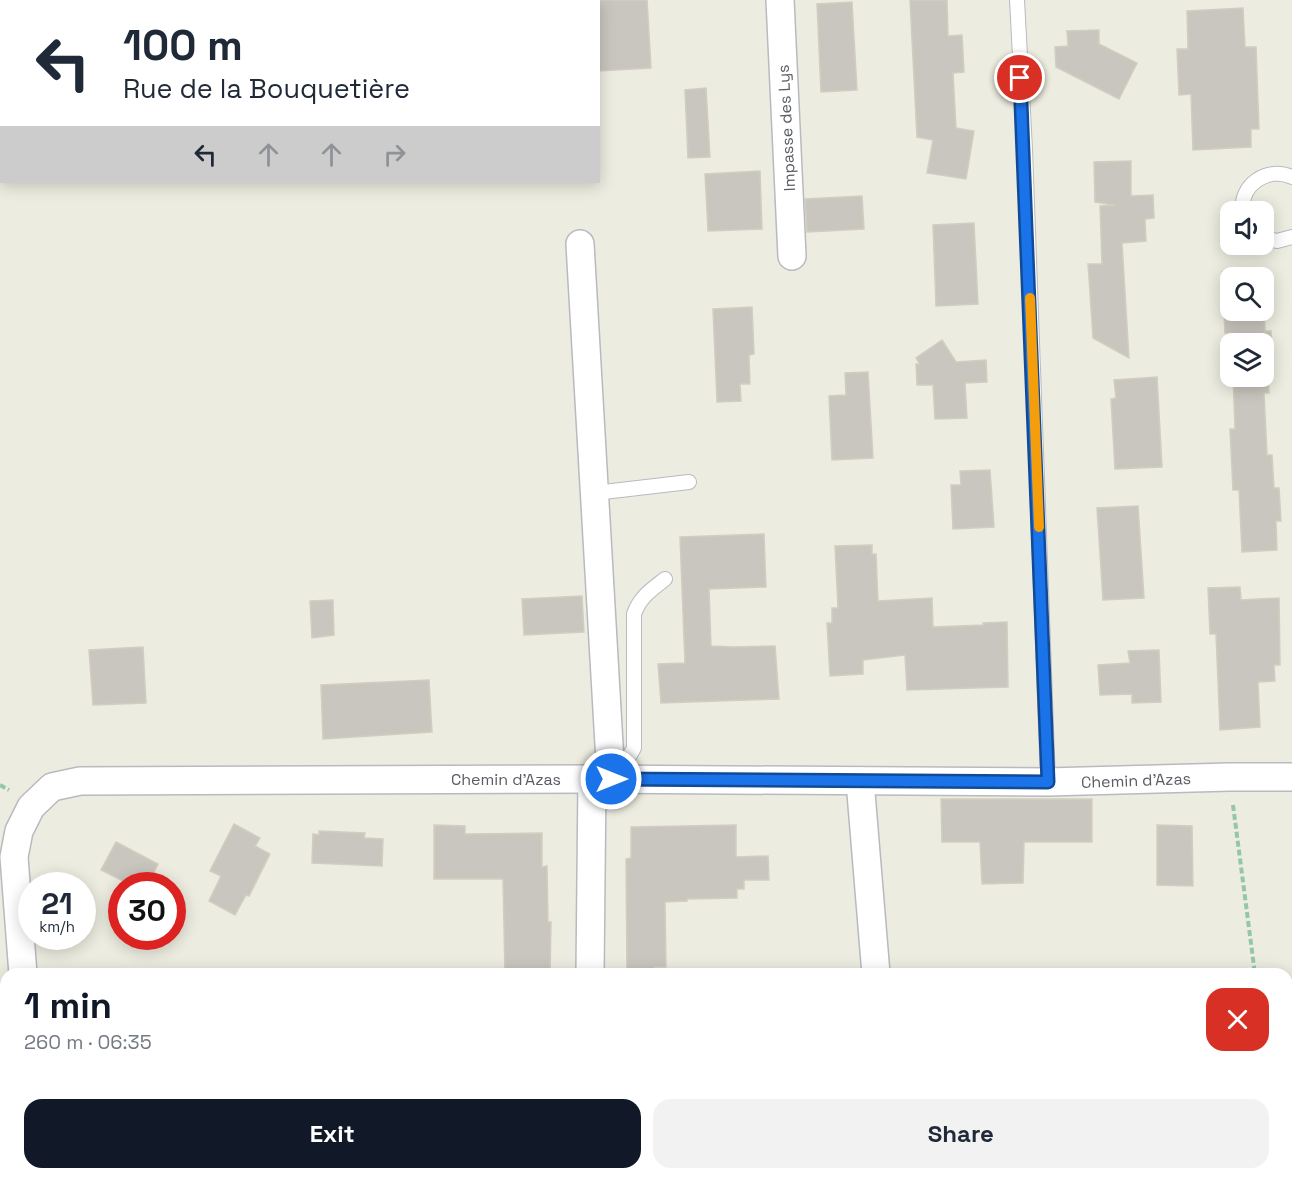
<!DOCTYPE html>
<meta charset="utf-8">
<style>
:root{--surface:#fff;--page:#f2f2f3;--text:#1f2937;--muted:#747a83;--accent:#111827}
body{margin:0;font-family:"Space Grotesk",sans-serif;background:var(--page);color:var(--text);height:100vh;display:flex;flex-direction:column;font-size:22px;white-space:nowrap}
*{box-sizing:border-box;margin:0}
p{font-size:20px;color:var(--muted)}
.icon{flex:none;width:33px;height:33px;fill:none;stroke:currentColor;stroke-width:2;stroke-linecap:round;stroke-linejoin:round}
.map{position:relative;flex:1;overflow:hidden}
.panel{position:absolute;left:0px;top:968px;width:1293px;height:212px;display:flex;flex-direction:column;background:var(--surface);border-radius:18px 18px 0 0;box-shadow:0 3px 15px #0003}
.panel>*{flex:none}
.top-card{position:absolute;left:0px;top:0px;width:600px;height:183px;box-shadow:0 3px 15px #0003;background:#fff;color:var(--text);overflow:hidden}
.tools{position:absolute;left:1220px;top:201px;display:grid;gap:12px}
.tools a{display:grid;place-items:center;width:54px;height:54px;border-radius:12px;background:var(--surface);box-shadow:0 3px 15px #0003;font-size:30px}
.speed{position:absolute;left:18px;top:872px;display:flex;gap:12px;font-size:30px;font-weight:700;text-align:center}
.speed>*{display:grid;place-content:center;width:78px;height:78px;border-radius:50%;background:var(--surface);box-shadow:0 3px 15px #0003;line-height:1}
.speed small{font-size:15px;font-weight:400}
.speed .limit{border:9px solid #d22;background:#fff;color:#111}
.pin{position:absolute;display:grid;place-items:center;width:51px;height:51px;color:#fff;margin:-26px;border:3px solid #fff;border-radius:50%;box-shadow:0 2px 6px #0007}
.me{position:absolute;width:66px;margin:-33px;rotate:90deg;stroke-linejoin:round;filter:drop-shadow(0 0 4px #0008)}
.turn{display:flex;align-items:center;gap:21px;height:126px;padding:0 24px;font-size:27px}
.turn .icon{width:78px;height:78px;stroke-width:2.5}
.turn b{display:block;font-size:42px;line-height:51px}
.lanes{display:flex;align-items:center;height:57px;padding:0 24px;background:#0003;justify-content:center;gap:30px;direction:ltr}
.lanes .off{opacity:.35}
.round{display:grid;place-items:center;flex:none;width:63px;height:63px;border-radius:18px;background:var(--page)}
.headline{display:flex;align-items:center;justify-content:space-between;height:102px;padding:0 24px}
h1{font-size:36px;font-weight:600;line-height:45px;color:var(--accent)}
.primary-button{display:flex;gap:12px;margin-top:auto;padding:12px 24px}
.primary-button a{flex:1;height:69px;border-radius:18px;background:var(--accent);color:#fff;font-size:24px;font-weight:600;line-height:69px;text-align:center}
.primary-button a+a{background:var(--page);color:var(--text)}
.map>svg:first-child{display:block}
.building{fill:#c8c6be;stroke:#d2cebf;stroke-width:1.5}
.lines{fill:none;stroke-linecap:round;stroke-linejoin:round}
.service-casing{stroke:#b8bac0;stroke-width:16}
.minor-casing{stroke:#b8bac0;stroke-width:30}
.path{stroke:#94c7a9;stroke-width:4;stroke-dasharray:6 3;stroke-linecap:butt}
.service{stroke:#fff;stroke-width:14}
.minor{stroke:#fff;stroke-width:27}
.route-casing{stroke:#114b97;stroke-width:15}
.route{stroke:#1a73e8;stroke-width:10}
.slow{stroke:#f59e0b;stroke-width:10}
.labels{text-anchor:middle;stroke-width:5;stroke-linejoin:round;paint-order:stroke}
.street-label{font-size:16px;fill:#595c62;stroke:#fff}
</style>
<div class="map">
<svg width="1292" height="1178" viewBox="0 0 1292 1178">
<rect width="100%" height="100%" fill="#edece0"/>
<!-- building -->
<g class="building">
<polygon points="598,0 647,0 651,68 598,71"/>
<polygon points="910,0 947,0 948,36 962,35 964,72 953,73 956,128 974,131 966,179 927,173 933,140 917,137"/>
<polygon points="852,2 857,90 821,92 817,4"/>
<polygon points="1243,8 1245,47 1256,47 1259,129 1251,129 1251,147 1193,150 1191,94 1179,95 1177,49 1188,49 1187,11"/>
<polygon points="1099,30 1099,44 1137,63 1119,99 1056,67 1055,47 1068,46 1067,31"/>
<polygon points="706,88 710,157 688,158 685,90"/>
<polygon points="1131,161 1131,196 1153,195 1154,218 1145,219 1146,241 1122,243 1129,358 1093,338 1088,264 1102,264 1100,206 1115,205 1095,202 1094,162"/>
<polygon points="760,171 762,229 708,231 705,174"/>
<polygon points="862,196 864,229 807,232 805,199"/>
<polygon points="974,223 978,304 936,306 933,225"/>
<polygon points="1258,270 1258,278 1230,278 1230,310 1263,310 1264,297 1265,331 1271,331 1273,364 1267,364 1269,393 1264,393 1267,455 1272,455 1274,488 1279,488 1281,521 1276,521 1277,550 1242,552 1239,490 1233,490 1230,429 1235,429 1233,376 1263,376 1263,344 1231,344 1230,333 1225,333 1222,272"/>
<polygon points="752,307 754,354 749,355 750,384 740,384 741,401 717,402 713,309"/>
<polygon points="942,340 956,362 986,360 987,382 965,383 967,418 935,419 933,385 917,385 916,364 920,364 916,358"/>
<polygon points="868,372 873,458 832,460 829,396 846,395 845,373"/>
<polygon points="1157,377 1162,467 1115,469 1111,399 1116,398 1114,380"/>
<polygon points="990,470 994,527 953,529 951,485 961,485 960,471"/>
<polygon points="1138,506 1144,598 1103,600 1097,508"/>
<polygon points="764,534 766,587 709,589 711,646 733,647 775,646 779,699 661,703 658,664 685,663 680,537"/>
<polygon points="872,545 872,554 876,554 878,601 932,598 933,627 983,625 983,623 1007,622 1008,687 907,690 905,655 863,660 863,674 830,676 827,623 832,623 832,608 838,608 835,546"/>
<polygon points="1240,587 1241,600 1279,598 1280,665 1274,665 1275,681 1258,682 1260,727 1220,730 1216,634 1210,634 1208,588"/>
<polygon points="582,596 584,632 524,635 522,599"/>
<polygon points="333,600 334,635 312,638 310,601"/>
<polygon points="143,647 146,703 93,705 89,650"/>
<polygon points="1159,650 1161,702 1132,703 1132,694 1100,695 1098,665 1130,663 1128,651"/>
<polygon points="429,680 432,732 323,739 321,685"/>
<polygon points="941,799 1092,799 1092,842 1024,842 1023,883 982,884 980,842 942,842"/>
<polygon points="234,824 260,838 255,846 270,854 249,896 246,895 235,915 209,901 221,876 210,871"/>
<polygon points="434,825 465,826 465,834 542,833 542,867 547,866 548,922 551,922 550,974 505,974 503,879 434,879"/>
<polygon points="736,825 736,857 768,856 769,880 744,880 744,889 737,889 737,898 687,899 687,901 665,902 666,967 654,967 654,974 627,974 626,859 631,858 631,827"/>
<polygon points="1157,825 1192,826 1193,886 1157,885"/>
<polygon points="319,831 365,833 364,838 383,839 382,866 312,863 313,834 319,835"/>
<polygon points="116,842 158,864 147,885 131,885 101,870"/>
</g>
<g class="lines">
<!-- service casing -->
<g class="service-casing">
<g id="service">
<polyline points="1017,0 1025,149 1048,782"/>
<path d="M1243,212c-4,-28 26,-46 49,-35"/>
<polyline points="1263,238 1277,241 1292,237"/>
<polyline points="595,493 689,482"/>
<path d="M611,770l16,-10 7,-12v-134c6,-17 17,-24 31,-35"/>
</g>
</g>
<!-- minor casing -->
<g class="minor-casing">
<g id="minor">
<polyline points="780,0 792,256"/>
<polyline points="580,244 611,779"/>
<polyline points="860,781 876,974"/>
<polyline points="23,974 14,857 19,831 31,807 52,787 80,781 592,779 1048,782 1229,777 1292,777"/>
<polyline points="590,974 592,779"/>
<polyline points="31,1178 31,1173"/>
</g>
</g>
<!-- path -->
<g class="path">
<polyline points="0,56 0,61"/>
<polyline points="0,785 9,790"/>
<polyline points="1233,805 1255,974"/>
<polyline points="0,1122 6,1123"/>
<polyline points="1287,1136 1292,1133"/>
<polyline points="1282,1173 1283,1178"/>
</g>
<!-- service -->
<use href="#service" class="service"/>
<!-- minor -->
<use href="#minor" class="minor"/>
</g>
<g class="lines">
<!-- route casing -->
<g class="route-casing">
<polyline id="route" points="611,779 1048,782 1020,78"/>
</g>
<!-- route -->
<use href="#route" class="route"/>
<!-- slow -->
<polyline class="slow" points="1030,298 1039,527"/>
</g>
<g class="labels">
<!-- street labels -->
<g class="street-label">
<text transform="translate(786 128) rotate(-93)" y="6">Impasse des Lys</text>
<text x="506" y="785">Chemin d'Azas</text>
<text transform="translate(1136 780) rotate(-2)" y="6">Chemin d'Azas</text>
</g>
</g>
</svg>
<div class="tools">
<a><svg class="icon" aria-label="sound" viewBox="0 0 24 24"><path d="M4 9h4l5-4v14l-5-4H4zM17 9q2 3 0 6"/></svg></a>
<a><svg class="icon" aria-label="search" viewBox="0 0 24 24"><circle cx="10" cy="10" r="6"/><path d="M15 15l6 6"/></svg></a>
<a><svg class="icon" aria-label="layers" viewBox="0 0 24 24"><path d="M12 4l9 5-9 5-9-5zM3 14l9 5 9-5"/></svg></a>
</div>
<div class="speed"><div>21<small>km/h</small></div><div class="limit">30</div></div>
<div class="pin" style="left:1020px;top:78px;background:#d93025"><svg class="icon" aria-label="arrive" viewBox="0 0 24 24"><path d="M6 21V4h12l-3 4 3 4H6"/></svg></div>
<svg class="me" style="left:611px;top:779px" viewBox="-20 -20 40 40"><circle r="17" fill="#1a73e8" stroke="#fff" stroke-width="3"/><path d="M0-11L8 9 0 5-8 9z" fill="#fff"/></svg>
<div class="top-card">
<div class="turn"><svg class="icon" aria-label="left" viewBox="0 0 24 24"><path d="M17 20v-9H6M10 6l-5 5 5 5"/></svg><div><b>100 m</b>Rue de la Bouquetière</div></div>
<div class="lanes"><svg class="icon" aria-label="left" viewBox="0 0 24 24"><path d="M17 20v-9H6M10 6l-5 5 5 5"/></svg><svg class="icon off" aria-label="ahead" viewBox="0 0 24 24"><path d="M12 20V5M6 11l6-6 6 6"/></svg><svg class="icon off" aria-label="ahead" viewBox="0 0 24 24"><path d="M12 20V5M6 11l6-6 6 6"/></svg><svg class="icon off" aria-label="right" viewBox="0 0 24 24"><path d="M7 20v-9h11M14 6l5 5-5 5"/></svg></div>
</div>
<section class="panel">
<div class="headline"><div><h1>1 min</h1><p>260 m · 06:35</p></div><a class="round" style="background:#d93025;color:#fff"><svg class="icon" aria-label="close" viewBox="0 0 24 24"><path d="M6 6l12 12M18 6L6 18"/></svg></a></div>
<div class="primary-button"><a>Exit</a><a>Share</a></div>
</section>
</div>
